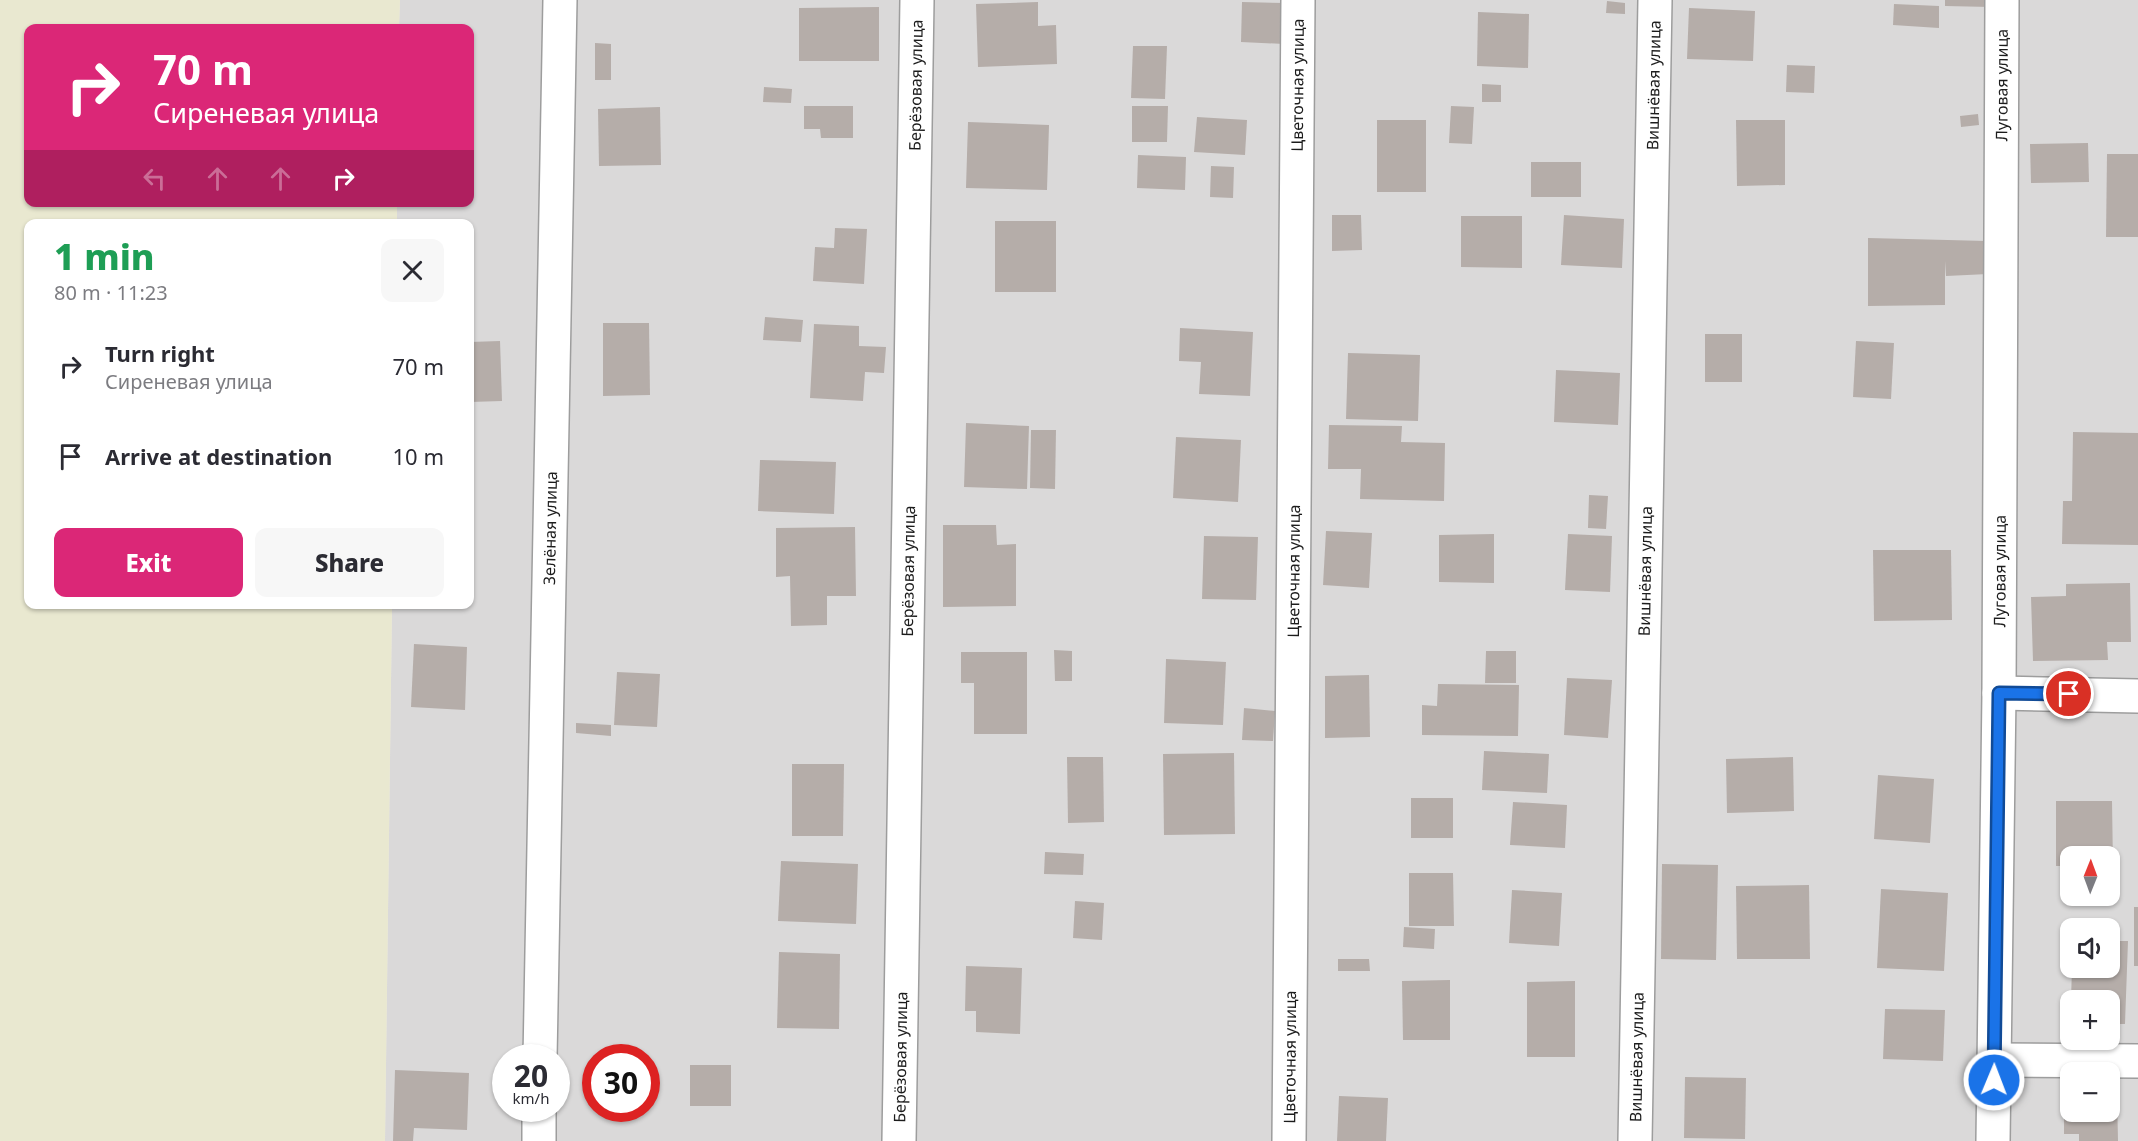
<!DOCTYPE html>
<meta charset="utf-8">
<style>
:root{--surface:#fff;--page:#f7f7f7;--text:#2b2b33;--muted:#7c7c81;--accent:#db2777}
body{margin:0;font-family:"Noto Sans",sans-serif;background:var(--page);color:var(--text);height:100vh;display:flex;flex-direction:column;font-size:22px;white-space:nowrap}
*{box-sizing:border-box;margin:0}
p{font-size:20px;color:var(--muted)}
.icon{flex:none;width:33px;height:33px;fill:none;stroke:currentColor;stroke-width:2;stroke-linecap:round;stroke-linejoin:round}
.map{position:relative;flex:1;overflow:hidden}
.details{position:absolute;left:24px;top:219px;width:450px;height:390px;display:flex;flex-direction:column;background:var(--surface);border-radius:12px;box-shadow:0 2px 4px #0004}
.details>*{flex:none}
.guide{position:absolute;left:24px;top:24px;width:450px;height:183px;border-radius:12px;box-shadow:0 2px 4px #0004;background:#db2777;color:#fff;overflow:hidden}
.needle{width:39px;rotate:1deg}
.controls{position:absolute;left:2060px;top:846px;display:grid;gap:12px}
.controls a{display:grid;place-items:center;width:60px;height:60px;border-radius:12px;background:var(--surface);box-shadow:0 2px 4px #0004;font-size:30px}
.speed{position:absolute;left:492px;top:1044px;display:flex;gap:12px;font-size:30px;font-weight:700;text-align:center}
.speed>*{display:grid;place-content:center;width:78px;height:78px;border-radius:50%;background:var(--surface);box-shadow:0 2px 4px #0004;line-height:1}
.speed small{font-size:15px;font-weight:400}
.speed .limit{border:9px solid #d22;background:#fff;color:#111}
.pin{position:absolute;display:grid;place-items:center;width:51px;height:51px;color:#fff;margin:-26px;border:3px solid #fff;border-radius:50%;box-shadow:0 2px 6px #0007}
.me{position:absolute;width:66px;margin:-33px;rotate:1deg;stroke-linejoin:round;filter:drop-shadow(0 0 4px #0008)}
.turn{display:flex;align-items:center;gap:21px;height:126px;padding:0 30px;font-size:27px}
.turn .icon{width:78px;height:78px;stroke-width:2.5}
.turn b{display:block;font-size:42px;line-height:51px}
.lanes{display:flex;align-items:center;height:57px;padding:0 30px;background:#0003;justify-content:center;gap:30px;direction:ltr}
.lanes .off{opacity:.35}
.round{display:grid;place-items:center;flex:none;width:63px;height:63px;border-radius:12px;background:var(--page)}
.summary{display:flex;align-items:center;justify-content:space-between;height:102px;padding:0 30px}
h1{font-size:36px;font-weight:800;line-height:45px;color:#1e9e55}
.primary-button{display:flex;gap:12px;margin-top:auto;padding:12px 30px}
.primary-button a{flex:1;height:69px;border-radius:12px;background:var(--accent);color:#fff;font-size:24px;font-weight:800;line-height:69px;text-align:center}
.primary-button a+a{background:var(--page);color:var(--text)}
ul{padding:0;list-style:none}
li{display:flex;align-items:center;gap:18px;height:90px;padding:0 30px}
li div{flex:1}
li b{display:block;font-size:22px}
li em{font-style:normal}
.map>svg:first-child{display:block}
.residential{fill:#dad9d9;fill-rule:evenodd}
.farmland{fill:#e9e8d0}
.building{fill:#b5ada9}
.lines{fill:none;stroke-linecap:round;stroke-linejoin:round}
.minor-casing{stroke:#9d9d9d;stroke-width:36}
.minor{stroke:#fff;stroke-width:33}
.route-casing{stroke:#114b97;stroke-width:15}
.route{stroke:#1a73e8;stroke-width:10}
.labels{text-anchor:middle;stroke-width:5;stroke-linejoin:round;paint-order:stroke}
.street-label{font-size:16px;fill:#1c1c1c;stroke:#fff}
</style>
<div class="map">
<svg width="2138" height="1141" viewBox="0 0 2138 1141">
<rect width="100%" height="100%" fill="#ece8e3"/>
<!-- residential -->
<path class="residential" d="M400,0h1738v1141h-1753l7,-536 78,-1v-380l-73,-1v-20l73,-1v-174h-71zM2070,856h39v40h-39zM2070,928h39v40h-39zM2070,1000h39v40h-39zM506,1058h50v50h-50zM596,1058h50v50h-50zM2070,1072h39v40h-39z"/>
<!-- farmland -->
<polygon class="farmland" points="0,0 400,0 399,28 28,28 28,202 397,203 397,223 28,224 28,604 392,605 385,1141 0,1141"/>
<!-- building -->
<g class="building">
<polygon points="1945,0 1991,0 1991,7 1945,6"/>
<polygon points="1607,1 1625,3 1625,14 1606,13"/>
<polygon points="1038,2 1038,26 1056,25 1057,64 978,67 976,4"/>
<polygon points="1242,2 1285,3 1284,44 1241,42"/>
<polygon points="1894,4 1939,6 1939,28 1893,25"/>
<polygon points="879,7 879,61 799,61 799,8"/>
<polygon points="1689,8 1755,11 1753,61 1687,59"/>
<polygon points="1478,12 1529,14 1528,68 1477,66"/>
<polygon points="595,43 611,44 611,80 595,80"/>
<polygon points="1133,46 1167,46 1165,99 1131,98"/>
<polygon points="1787,65 1815,66 1814,93 1786,92"/>
<polygon points="1482,84 1501,85 1501,102 1482,102"/>
<polygon points="764,87 792,89 791,103 763,102"/>
<polygon points="804,106 853,106 853,138 821,138 820,129 804,129"/>
<polygon points="1132,106 1168,106 1167,142 1132,142"/>
<polygon points="1451,106 1474,107 1472,144 1449,143"/>
<polygon points="660,107 661,165 599,166 598,109"/>
<polygon points="1978,114 1979,125 1961,127 1960,116"/>
<polygon points="1197,117 1247,120 1245,155 1194,152"/>
<rect x="1377" y="120" width="49" height="72"/>
<polygon points="1736,120 1785,120 1785,185 1737,186"/>
<polygon points="968,122 1049,125 1047,190 966,188"/>
<polygon points="2088,143 2089,182 2031,183 2030,144"/>
<polygon points="2107,154 2138,154 2138,237 2106,237"/>
<polygon points="1138,155 1186,157 1185,190 1137,188"/>
<rect x="1531" y="162" width="50" height="35"/>
<polygon points="1211,166 1234,167 1233,198 1210,197"/>
<polygon points="1332,215 1361,215 1362,250 1332,251"/>
<polygon points="1564,215 1624,219 1622,268 1561,265"/>
<polygon points="1461,216 1522,216 1522,268 1461,267"/>
<rect x="995" y="221" width="61" height="71"/>
<polygon points="835,228 867,229 864,284 813,281 815,247 834,248"/>
<polygon points="1868,238 1987,241 1988,274 1946,276 1945,261 1945,305 1868,306"/>
<polygon points="765,317 803,320 801,342 763,340"/>
<polygon points="603,323 649,323 650,395 603,396"/>
<polygon points="814,324 859,326 859,346 886,347 884,373 865,372 863,401 810,398"/>
<polygon points="1180,328 1253,332 1250,396 1199,394 1201,362 1179,361"/>
<rect x="1705" y="334" width="37" height="48"/>
<polygon points="500,341 502,401 470,402 470,342"/>
<polygon points="1856,341 1894,343 1891,399 1853,397"/>
<polygon points="1348,353 1420,355 1418,421 1346,419"/>
<polygon points="1556,370 1620,373 1618,425 1554,422"/>
<polygon points="966,423 1029,426 1027,489 964,487"/>
<polygon points="1329,425 1402,426 1401,442 1445,443 1444,501 1360,499 1361,469 1328,469"/>
<polygon points="1031,430 1056,430 1055,489 1030,488"/>
<polygon points="2073,432 2138,433 2138,545 2062,544 2063,501 2072,501"/>
<polygon points="1176,437 1241,440 1238,502 1173,498"/>
<polygon points="760,460 836,462 834,514 758,511"/>
<polygon points="1589,495 1608,496 1606,529 1588,528"/>
<polygon points="943,525 996,525 997,545 1016,544 1016,606 943,607"/>
<polygon points="855,527 856,596 827,596 827,625 791,626 790,576 776,577 776,528"/>
<polygon points="1326,531 1372,533 1369,588 1323,585"/>
<polygon points="1494,534 1494,583 1439,582 1439,535"/>
<polygon points="1568,534 1612,536 1610,592 1565,590"/>
<polygon points="1204,536 1258,537 1256,600 1202,599"/>
<polygon points="1873,550 1951,550 1952,620 1874,621"/>
<polygon points="2130,583 2131,642 2107,642 2108,660 2033,661 2031,597 2066,596 2066,584"/>
<polygon points="414,644 467,647 465,710 411,707"/>
<polygon points="1054,650 1072,651 1072,681 1055,681"/>
<polygon points="1486,651 1516,651 1516,683 1485,683"/>
<polygon points="961,652 1027,652 1027,734 974,734 974,683 961,683"/>
<polygon points="1166,659 1226,662 1223,725 1164,723"/>
<polygon points="617,672 660,674 657,727 614,725"/>
<polygon points="1369,675 1370,737 1325,738 1325,676"/>
<polygon points="1567,678 1612,680 1608,738 1564,735"/>
<polygon points="1438,684 1519,685 1518,736 1422,735 1422,705 1437,706"/>
<polygon points="1244,708 1275,711 1273,741 1242,740"/>
<polygon points="576,723 611,725 611,736 576,733"/>
<polygon points="1484,751 1549,754 1547,793 1482,790"/>
<polygon points="1234,753 1235,834 1164,835 1163,754"/>
<polygon points="1067,757 1103,757 1104,822 1068,823"/>
<polygon points="1793,757 1794,811 1727,813 1726,759"/>
<polygon points="792,764 844,764 843,836 792,836"/>
<polygon points="1878,775 1934,779 1930,843 1874,839"/>
<rect x="1411" y="798" width="42" height="40"/>
<polygon points="2056,801 2112,801 2113,866 2109,866 2109,856 2070,856 2070,866 2056,866"/>
<polygon points="1513,802 1567,805 1565,848 1510,845"/>
<polygon points="1045,852 1084,854 1083,875 1044,874"/>
<polygon points="781,861 858,864 856,924 778,921"/>
<polygon points="1662,864 1718,865 1716,960 1661,959"/>
<polygon points="1409,873 1453,873 1454,926 1409,926"/>
<polygon points="1809,885 1810,959 1737,959 1736,886"/>
<polygon points="1881,889 1948,893 1944,971 1877,968"/>
<polygon points="1512,890 1562,893 1559,946 1509,943"/>
<polygon points="1075,901 1104,903 1102,940 1073,938"/>
<rect x="2134" y="907" width="4" height="59"/>
<polygon points="1404,927 1435,929 1434,949 1403,947"/>
<polygon points="2109,941 2128,941 2125,1024 2109,1024 2109,1000 2071,1000 2072,968 2109,968"/>
<polygon points="779,952 840,954 839,1029 777,1028"/>
<polygon points="1338,959 1369,959 1370,971 1338,971"/>
<polygon points="966,966 1022,968 1020,1034 976,1032 976,1011 965,1011"/>
<polygon points="1450,980 1450,1040 1403,1040 1402,981"/>
<polygon points="1575,981 1575,1057 1527,1057 1527,982"/>
<polygon points="1885,1009 1945,1010 1943,1061 1883,1059"/>
<rect x="690" y="1065" width="41" height="41"/>
<polygon points="395,1070 469,1073 467,1130 414,1128 413,1141 393,1141"/>
<polygon points="1685,1077 1746,1078 1745,1139 1684,1138"/>
<polygon points="2109,1093 2117,1093 2118,1141 2079,1141 2079,1134 2064,1134 2064,1094 2070,1094 2070,1112 2109,1112"/>
<polygon points="1339,1096 1388,1098 1386,1141 1337,1141"/>
</g>
<g class="lines">
<!-- minor casing -->
<g class="minor-casing">
<g id="minor">
<polyline points="1999,693 2138,696"/>
<path id="s1" d="M540,1058l20,-1058"/>
<polyline points="1994,1060 2138,1061"/>
<polyline points="539,1141 539,1108"/>
<path id="s2" d="M899,1141l18,-1141"/>
<path id="s3" d="M1289,1141l9,-1141"/>
<path id="s4" d="M1635,1141l20,-1141"/>
<path id="s5" d="M1993,1141l6,-448 3,-693"/>
</g>
</g>
<!-- minor -->
<use href="#minor" class="minor"/>
</g>
<g class="lines">
<!-- route casing -->
<g class="route-casing">
<polyline id="route" points="1994,1080 1999,693 2069,694"/>
</g>
<!-- route -->
<use href="#route" class="route"/>
</g>
<g class="labels">
<!-- street labels -->
<g class="street-label">
<text dy="6" stroke="none"><textPath href="#s2" startOffset="1056">Берёзовая улица</textPath></text>
<text dy="6" stroke="none"><textPath href="#s3" startOffset="1056">Цветочная улица</textPath></text>
<text dy="6" stroke="none"><textPath href="#s4" startOffset="1056">Вишнёвая улица</textPath></text>
<text dy="6" stroke="none"><textPath href="#s5" startOffset="1056">Луговая улица</textPath></text>
<text dy="6" stroke="none"><textPath href="#s1" startOffset="530">Зелёная улица</textPath></text>
<text dy="6" stroke="none"><textPath href="#s2" startOffset="570">Берёзовая улица</textPath></text>
<text dy="6" stroke="none"><textPath href="#s3" startOffset="570">Цветочная улица</textPath></text>
<text dy="6" stroke="none"><textPath href="#s4" startOffset="570">Вишнёвая улица</textPath></text>
<text dy="6" stroke="none"><textPath href="#s5" startOffset="570">Луговая улица</textPath></text>
<text dy="6" stroke="none"><textPath href="#s2" startOffset="84">Берёзовая улица</textPath></text>
<text dy="6" stroke="none"><textPath href="#s3" startOffset="84">Цветочная улица</textPath></text>
<text dy="6" stroke="none"><textPath href="#s4" startOffset="84">Вишнёвая улица</textPath></text>
</g>
</g>
</svg>
<div class="controls">
<a><svg class="needle" viewBox="-14 -14 28 28"><path d="M0-13l5 13h-10z" fill="#e53935"/><path d="M0 13l5-13h-10z" fill="#7c7c81"/></svg></a>
<a><svg class="icon" aria-label="sound" viewBox="0 0 24 24"><path d="M4 9h4l5-4v14l-5-4H4zM17 9q2 3 0 6"/></svg></a>
<a>+</a>
<a>−</a>
</div>
<div class="speed"><div>20<small>km/h</small></div><div class="limit">30</div></div>
<div class="pin" style="left:2069px;top:694px;background:#d93025"><svg class="icon" aria-label="arrive" viewBox="0 0 24 24"><path d="M6 21V4h12l-3 4 3 4H6"/></svg></div>
<svg class="me" style="left:1994px;top:1080px" viewBox="-20 -20 40 40"><circle r="17" fill="#1a73e8" stroke="#fff" stroke-width="3"/><path d="M0-11L8 9 0 5-8 9z" fill="#fff"/></svg>
<div class="guide">
<div class="turn"><svg class="icon" aria-label="right" viewBox="0 0 24 24"><path d="M7 20v-9h11M14 6l5 5-5 5"/></svg><div><b>70 m</b>Сиреневая улица</div></div>
<div class="lanes"><svg class="icon off" aria-label="left" viewBox="0 0 24 24"><path d="M17 20v-9H6M10 6l-5 5 5 5"/></svg><svg class="icon off" aria-label="ahead" viewBox="0 0 24 24"><path d="M12 20V5M6 11l6-6 6 6"/></svg><svg class="icon off" aria-label="ahead" viewBox="0 0 24 24"><path d="M12 20V5M6 11l6-6 6 6"/></svg><svg class="icon" aria-label="right" viewBox="0 0 24 24"><path d="M7 20v-9h11M14 6l5 5-5 5"/></svg></div>
</div>
<section class="details">
<div class="summary"><div><h1>1 min</h1><p>80 m · 11:23</p></div><a class="round"><svg class="icon" aria-label="close" viewBox="0 0 24 24"><path d="M6 6l12 12M18 6L6 18"/></svg></a></div>
<ul>
<li><svg class="icon" aria-label="right" viewBox="0 0 24 24"><path d="M7 20v-9h11M14 6l5 5-5 5"/></svg><div><b>Turn right</b><p>Сиреневая улица</p></div><em>70 m</em></li>
<li><svg class="icon" aria-label="arrive" viewBox="0 0 24 24"><path d="M6 21V4h12l-3 4 3 4H6"/></svg><div><b>Arrive at destination</b></div><em>10 m</em></li>
</ul>
<div class="primary-button"><a>Exit</a><a>Share</a></div>
</section>
</div>
